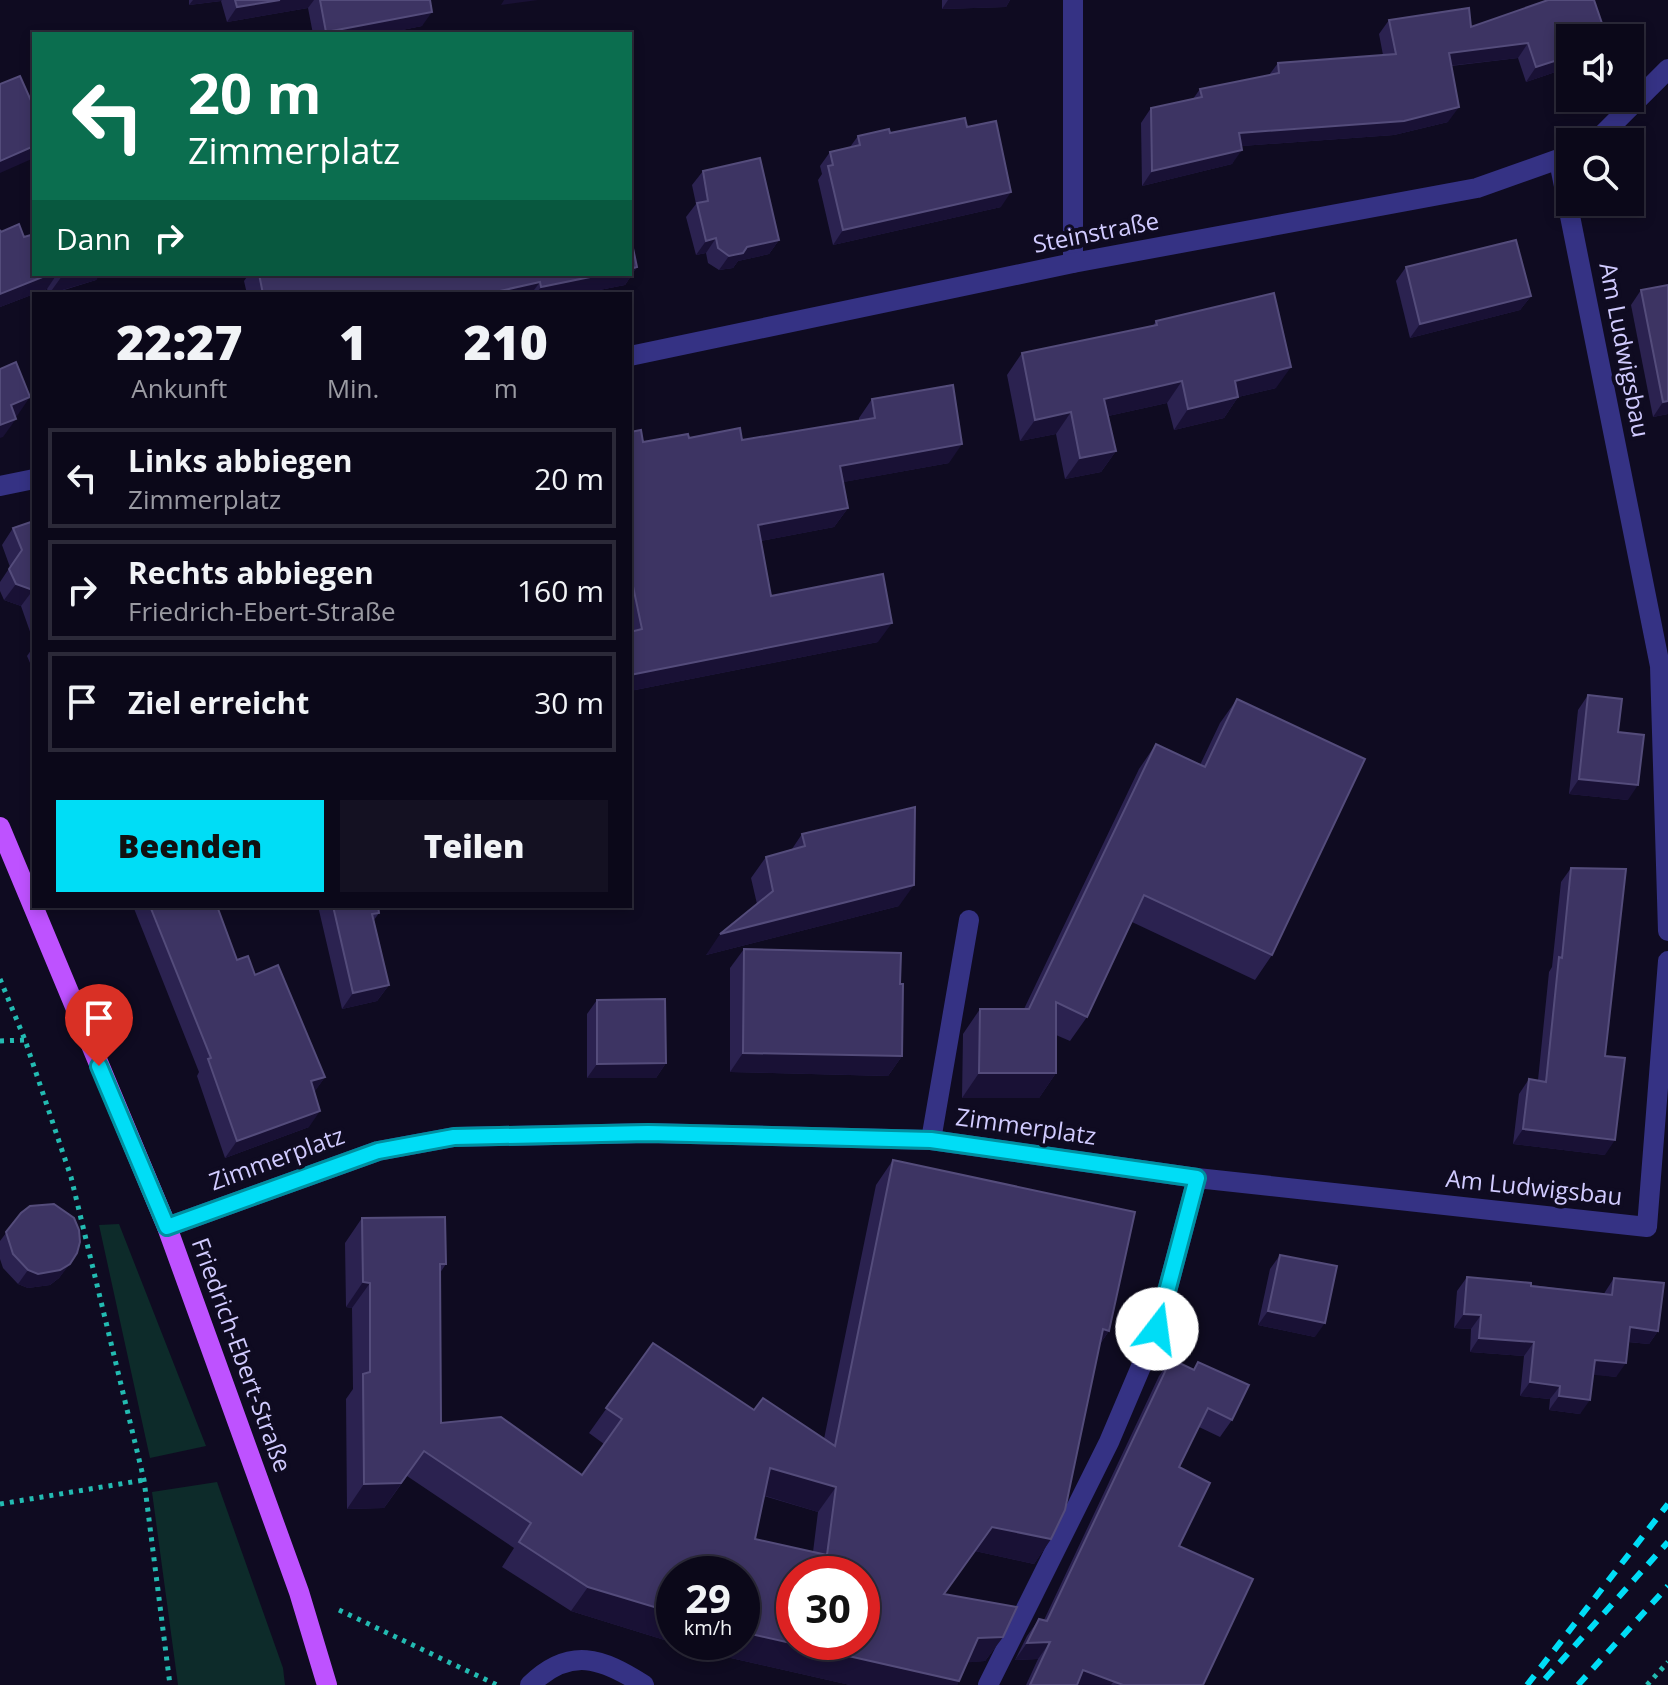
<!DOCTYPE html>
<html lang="de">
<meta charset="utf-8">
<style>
:root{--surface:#0b0819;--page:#141122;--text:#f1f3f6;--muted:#9a9aa2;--line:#2b2938;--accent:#00ddf6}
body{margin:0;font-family:"Open Sans",sans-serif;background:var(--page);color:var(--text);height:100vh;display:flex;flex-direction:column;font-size:30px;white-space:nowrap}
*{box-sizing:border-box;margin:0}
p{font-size:26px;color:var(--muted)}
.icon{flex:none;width:44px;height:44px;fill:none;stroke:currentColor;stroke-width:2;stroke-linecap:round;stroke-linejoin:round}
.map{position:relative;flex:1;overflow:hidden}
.panel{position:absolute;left:32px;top:292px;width:600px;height:616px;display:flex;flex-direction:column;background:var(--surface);border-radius:0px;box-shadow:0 4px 12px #0003,0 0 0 2px var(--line)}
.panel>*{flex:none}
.hud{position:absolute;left:32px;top:32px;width:600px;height:244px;border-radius:0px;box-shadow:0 4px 12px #0003,0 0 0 2px var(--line);background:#0b6e4f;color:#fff;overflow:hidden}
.controls{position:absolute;left:1556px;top:24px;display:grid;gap:16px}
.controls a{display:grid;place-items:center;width:88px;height:88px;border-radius:0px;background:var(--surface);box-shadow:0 4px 12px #0003,0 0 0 2px var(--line);font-size:40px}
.speed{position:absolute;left:656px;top:1556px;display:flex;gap:16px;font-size:40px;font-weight:700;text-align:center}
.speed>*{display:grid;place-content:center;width:104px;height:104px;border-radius:50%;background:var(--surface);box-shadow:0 4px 12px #0003,0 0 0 2px var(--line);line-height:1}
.speed small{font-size:20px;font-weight:400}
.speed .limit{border:12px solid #d22;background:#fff;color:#111}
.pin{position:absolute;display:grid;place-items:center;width:68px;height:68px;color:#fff;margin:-82px -34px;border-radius:50% 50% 50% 0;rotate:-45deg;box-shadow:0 0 8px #0007}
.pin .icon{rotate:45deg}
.me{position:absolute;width:88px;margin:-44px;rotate:15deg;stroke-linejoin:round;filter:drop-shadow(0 0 6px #0008)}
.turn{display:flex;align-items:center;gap:28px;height:168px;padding:0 24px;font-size:36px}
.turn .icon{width:104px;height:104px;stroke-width:2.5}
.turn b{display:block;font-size:56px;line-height:68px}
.then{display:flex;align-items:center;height:76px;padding:0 24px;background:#0003;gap:16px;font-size:30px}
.eta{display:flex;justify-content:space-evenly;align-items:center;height:136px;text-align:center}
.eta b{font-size:48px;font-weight:800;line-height:56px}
.button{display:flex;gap:16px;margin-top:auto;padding:16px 24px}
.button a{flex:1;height:92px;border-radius:0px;background:var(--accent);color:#111;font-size:32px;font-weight:800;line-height:92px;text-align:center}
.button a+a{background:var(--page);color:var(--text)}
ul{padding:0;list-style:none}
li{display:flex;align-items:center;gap:24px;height:100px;margin:0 16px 12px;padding:0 8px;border:4px solid var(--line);border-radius:0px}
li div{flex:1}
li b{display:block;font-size:30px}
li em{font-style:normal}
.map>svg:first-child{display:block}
.green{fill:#0d2b2a}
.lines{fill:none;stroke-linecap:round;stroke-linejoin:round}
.path{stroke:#23bbb2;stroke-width:5;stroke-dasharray:4 6;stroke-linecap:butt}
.minor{stroke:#353284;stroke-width:20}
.major{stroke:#be52ff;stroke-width:20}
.rail{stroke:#00ddf6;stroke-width:6;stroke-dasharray:12 10;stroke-linecap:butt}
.wall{fill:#2b2250;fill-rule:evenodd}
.shaded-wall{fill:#191135}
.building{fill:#3d3463;stroke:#544c7b;stroke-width:2;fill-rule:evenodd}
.route-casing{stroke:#0090a0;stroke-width:20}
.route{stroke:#00ddf6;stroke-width:14}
.labels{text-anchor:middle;stroke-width:8;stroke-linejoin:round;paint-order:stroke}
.street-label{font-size:24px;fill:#d1cbff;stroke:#0f0b21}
</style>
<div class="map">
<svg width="1668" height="1685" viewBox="0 0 1668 1685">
<rect width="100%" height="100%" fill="#0f0b21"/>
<!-- green -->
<g class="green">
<polygon points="119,1224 206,1446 150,1458 99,1225"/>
<polygon points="217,1482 283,1668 285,1685 178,1685 152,1492"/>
</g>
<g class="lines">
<!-- path -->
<g class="path">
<polyline points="0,979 25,1040 71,1177 144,1480 170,1685"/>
<polyline points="0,1041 25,1040"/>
<polyline points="0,1504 144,1480"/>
<polyline points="339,1610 497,1685"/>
<polyline points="1647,1685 1668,1662"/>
</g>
<!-- minor -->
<g class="minor">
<polyline points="1073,0 1073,263"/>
<polyline points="1595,142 1668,69"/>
<polyline points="1559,161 1660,666 1668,931"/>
<polyline points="630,356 1073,263 1477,188 1570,155"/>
<polyline points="0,486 34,479"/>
<polyline points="931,1140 969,920"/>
<polyline points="1197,1178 1647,1227 1668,961"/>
<polyline points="167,1227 378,1151 454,1137 648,1133 931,1140 1197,1178 1157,1329 1109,1442 988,1685"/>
<path d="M530,1685c40,-39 72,-27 114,0"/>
</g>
<!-- major -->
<polyline class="major" points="0,827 167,1227 299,1592 327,1685"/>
<!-- rail -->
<g class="rail">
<polyline points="1545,1679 1668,1542"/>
<polyline points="1527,1685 1668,1504"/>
<polyline points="1578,1685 1668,1586"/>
</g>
</g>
<!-- wall -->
<g class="wall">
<polygon points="189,0 430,0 422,26 382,34 313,34 308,8 227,22 221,1 189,5"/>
<polygon points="942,0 1010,0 1006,7 942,9"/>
<polygon points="1389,20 1570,38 1570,67 1526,82 1518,58 1451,66 1448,122 1394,135 1241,146 1232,164 1142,186 1141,123 1151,108 1193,99 1200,89 1269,75 1278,63 1383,55 1379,34"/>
<polygon points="967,127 1001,207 833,245 818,180 822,174 820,166 830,152 850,147 858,136"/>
<polygon points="703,171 779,240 769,254 738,261 733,268 719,270 708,263 706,253 696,255 686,217 696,204 692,185"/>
<polygon points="0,230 34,274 100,274 96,280 51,294 49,294 47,289 0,307"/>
<polygon points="637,267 625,285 579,294 247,294 244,281 249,274 630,274"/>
<polygon points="1406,267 1531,296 1520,310 1410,338 1396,281"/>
<polygon points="1641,290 1668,414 1653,417 1631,305"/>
<polygon points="1156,321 1276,388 1238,397 1224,418 1174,430 1167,403 1108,416 1116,451 1101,472 1065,479 1056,434 1020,441 1007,375 1022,353 1153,326"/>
<polygon points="872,399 949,463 843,482 848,508 834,527 761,541 771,596 878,642 630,691 630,432 643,442 689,438 742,440 859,421 859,418"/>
<polygon points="34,521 34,643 21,606 4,600 0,591 0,582 10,567 2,545 13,528"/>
<polygon points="34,646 34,672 27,656"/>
<polygon points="1588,695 1618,732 1628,800 1569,794 1578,710"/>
<polygon points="1237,699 1272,955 1255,980 1132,922 1087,1017 1070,1041 1056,1035 1056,1073 1039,1098 962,1098 963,1034 980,1009 1024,1009 1139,769 1156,744 1200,765 1220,723"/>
<polygon points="802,834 899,906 706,955 757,904 751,878 766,857 792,849"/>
<polygon points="1571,868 1605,1056 1605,1155 1513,1144 1519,1094 1529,1079 1538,1080 1549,972 1552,967 1561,882"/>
<polygon points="133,906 217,906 237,960 255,975 325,1077 314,1092 309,1127 225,1158 197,1076 199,1072"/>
<polygon points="318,906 378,906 379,913 374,920 389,985 377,1001 342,1009"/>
<polygon points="744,949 900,984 902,1056 888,1076 730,1072 730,968"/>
<polygon points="597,1000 666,1063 656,1078 587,1078 587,1014"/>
<path d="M893,1160l216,171 -9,13 -49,195 -17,25 -59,-13 -31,43 59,43 -18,24 -17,1 -11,23h-107l-150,-34 -129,-40 -69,-44 12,-19 -107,-72 -23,32 -37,1 -1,-110 7,-10 -1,-81 -6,-1 -1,-64 17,-25 84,46 -6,9 1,150 141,52 22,-31 -15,-11 64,-90 101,67 70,29 52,-254zM764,1496l54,16 -5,40 -58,-13z"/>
<polygon points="21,1213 77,1253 59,1278 50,1285 28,1288 18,1284 3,1268 0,1259 0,1241"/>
<polygon points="1280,1255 1315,1337 1258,1325 1270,1269"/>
<polygon points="1467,1277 1604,1294 1605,1292 1614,1278 1658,1331 1649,1344 1628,1342 1616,1377 1593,1374 1580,1414 1549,1410 1550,1399 1520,1396 1524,1356 1470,1352 1471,1329 1454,1328 1457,1291"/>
<polygon points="1171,1359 1193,1370 1198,1362 1232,1420 1220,1437 1199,1427 1179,1467 1179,1546 1203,1685 1026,1685 1038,1659 1015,1660 1027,1636 1039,1619 1044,1620 1159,1376"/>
</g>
<!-- shaded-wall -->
<g class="shaded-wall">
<polygon points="193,0 222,0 221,1 189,5"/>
<polygon points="280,0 314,0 308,8 227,22 237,7"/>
<polygon points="504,0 538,0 501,5"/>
<polygon points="948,0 1010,0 1006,7 942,9"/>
<polygon points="432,12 422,26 382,34 325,34 326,32"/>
<polygon points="1528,43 1518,58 1438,67 1449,53"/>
<polygon points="1570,56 1570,67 1526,82 1536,67"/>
<polygon points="1459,107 1448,122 1394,135 1229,147 1239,133"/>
<polygon points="34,146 34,158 0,173 0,161"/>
<polygon points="1242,150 1232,164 1142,186 1152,171"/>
<polygon points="1011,192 1001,207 833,245 843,230"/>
<polygon points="716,238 706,253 696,255 706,241"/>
<polygon points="779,240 769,254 738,261 733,268 719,270 729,256 747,247"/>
<polygon points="637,267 625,285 579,294 536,294 541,287 605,274 630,274 630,269"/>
<polygon points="50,274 57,274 47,289 0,307 0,294"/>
<polygon points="69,274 100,274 96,280 49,294 62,276"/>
<polygon points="540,282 531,294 486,294"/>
<polygon points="1531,296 1520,310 1410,338 1420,324"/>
<polygon points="1291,367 1276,388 1238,397 1224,418 1174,430 1188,409 1235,381"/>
<polygon points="1182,381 1167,403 1090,420 1104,399"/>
<polygon points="30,397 17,416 0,422 11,405"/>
<polygon points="1668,401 1668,414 1653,417 1663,402"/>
<polygon points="1071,412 1056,434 1020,441 1035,420"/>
<polygon points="16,419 3,437 0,438 0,425"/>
<polygon points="962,444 949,463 827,485 840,466"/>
<polygon points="1116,451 1101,472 1065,479 1080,458"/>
<polygon points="848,508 834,527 745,544 758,525"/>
<polygon points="16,584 33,590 21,606 4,600"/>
<polygon points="892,623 878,642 630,691 630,675"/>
<polygon points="1579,779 1638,785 1628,800 1569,794"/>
<polygon points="914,885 899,906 706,955 720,934"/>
<polygon points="389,985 377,1001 342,1009 353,993"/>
<polygon points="743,1053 902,1056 888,1076 730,1072"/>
<polygon points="666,1063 656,1078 587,1078 597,1064"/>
<polygon points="979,1073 1056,1073 1039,1098 962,1098"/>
<polygon points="325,1077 313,1094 311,1081"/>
<polygon points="320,1111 309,1127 225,1158 237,1141"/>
<polygon points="1523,1129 1615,1140 1605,1155 1513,1144"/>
<polygon points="70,1264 59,1278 50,1285 28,1288 18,1284 28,1270"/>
<polygon points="363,1282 370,1283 352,1308 346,1307"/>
<polygon points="1268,1311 1325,1323 1315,1337 1258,1325"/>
<polygon points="1464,1314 1481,1315 1471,1329 1454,1328"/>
<polygon points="1630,1327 1658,1331 1649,1344 1620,1341"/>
<polygon points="1103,1329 1109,1331 1092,1355"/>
<polygon points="1479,1338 1534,1342 1524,1356 1470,1352"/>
<polygon points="1595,1360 1626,1363 1616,1377 1585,1374"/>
<polygon points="1530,1382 1560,1386 1550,1399 1520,1396"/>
<polygon points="1559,1396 1590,1400 1580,1414 1549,1410"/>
<polygon points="424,1451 384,1508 347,1509 364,1484"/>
<polygon points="770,1468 836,1487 818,1512 753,1492"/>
<polygon points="992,1527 1051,1539 1034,1564 975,1551"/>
<polygon points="588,1587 674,1613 674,1642 742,1642 742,1632 959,1681 957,1685 850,1685 700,1651 571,1611"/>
<polygon points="1003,1637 985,1661 961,1663 978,1638"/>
<polygon points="1050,1642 1038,1659 1015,1660 1027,1643"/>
<polygon points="1083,1670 1114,1681 1111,1685 1072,1685"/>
</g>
<!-- building -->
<g class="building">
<polygon points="235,0 280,0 237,7"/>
<polygon points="320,0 430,0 432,12 326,32"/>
<polygon points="1548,0 1594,0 1607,38 1570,38 1570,56 1536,67 1528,43 1449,53 1459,107 1404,121 1239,133 1242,150 1152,171 1151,108 1202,97 1200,89 1279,73 1278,63 1396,54 1389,20 1469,8 1471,27"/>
<polygon points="20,76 32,103 34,102 34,146 0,161 0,84"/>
<polygon points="965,118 967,127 996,121 1011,192 843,230 828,166 833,165 830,152 860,145 858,136 889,129 890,133"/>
<polygon points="760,158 779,240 747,247 743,253 729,256 718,248 716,238 706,241 697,203 708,201 703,171"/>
<polygon points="19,224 24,237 34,234 34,274 50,274 0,294 0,230 1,232"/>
<polygon points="630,234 637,267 630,269"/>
<polygon points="1516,240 1531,296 1420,324 1406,267"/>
<polygon points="259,274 605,274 541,287 540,282 486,294 263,294"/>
<polygon points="1668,285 1668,401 1663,402 1641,290"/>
<polygon points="1274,293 1291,367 1235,381 1238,397 1188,409 1182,381 1104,399 1116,451 1080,458 1071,412 1035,420 1022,353 1157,325 1156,321"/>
<polygon points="16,362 30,397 11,405 16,419 0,425 0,369"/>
<polygon points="953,385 962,444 840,466 848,508 758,525 771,596 883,574 892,623 630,675 630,632 642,629 630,572 630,432 641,430 643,442 688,434 689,438 740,428 742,440 875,418 872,399"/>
<polygon points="34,521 34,594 33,590 16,584 9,569 22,550 13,528"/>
<polygon points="1588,695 1622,699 1618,732 1644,735 1638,785 1579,779"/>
<polygon points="1237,699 1365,759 1272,955 1144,895 1087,1017 1056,1002 1056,1073 979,1073 980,1009 1029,1009 1156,744 1205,767"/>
<polygon points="915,807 914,885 720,934 773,891 766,857 805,846 802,834"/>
<polygon points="1571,868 1626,869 1605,1056 1625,1058 1615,1140 1523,1129 1529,1079 1546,1082 1559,957 1562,958"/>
<polygon points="150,906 217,906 237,960 248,956 255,975 278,965 325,1077 311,1081 320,1111 237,1141 208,1059 211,1058"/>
<polygon points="333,906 378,906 379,913 372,914 389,985 353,993"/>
<polygon points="744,949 901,953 900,984 903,984 902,1056 743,1053"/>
<polygon points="665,999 666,1063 597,1064 597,1000"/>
<path d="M893,1160l242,52 -26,119 -6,-2 -38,181 -14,29 -59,-12 -48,67 73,13 -14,30 -25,1 -19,43 -217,-49v-58h-68v39l-86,-26 -69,-45 12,-19 -107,-72 -23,32 -37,1 -1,-110 7,-2v-89l-7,-1 -1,-64 83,-1 1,47h-6l1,159 60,-6 81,58 40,-56 -16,-11 47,-65 101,67 9,-12 72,48zM770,1468l66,19 -9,68 -72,-16zM794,1574h68v68h-68z"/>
<polygon points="54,1204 74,1218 79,1230 80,1242 77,1253 70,1264 60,1270 38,1274 28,1270 13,1254 6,1232 21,1213 30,1206"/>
<polygon points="1280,1255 1337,1266 1325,1323 1268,1311"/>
<polygon points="1467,1277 1531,1283 1531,1286 1612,1295 1614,1278 1664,1283 1658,1331 1630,1327 1626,1363 1595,1360 1590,1400 1559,1396 1560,1386 1530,1382 1534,1342 1479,1338 1481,1315 1464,1314"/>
<polygon points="1171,1359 1194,1370 1198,1362 1249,1385 1232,1420 1208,1408 1179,1467 1210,1483 1179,1546 1253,1579 1203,1685 1123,1685 1083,1670 1077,1685 1030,1685 1050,1642 1027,1643 1039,1619 1047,1621"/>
</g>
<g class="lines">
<!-- route casing -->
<g class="route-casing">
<polyline id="route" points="99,1066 167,1227 378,1151 454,1137 648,1133 931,1140 1197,1178 1157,1329"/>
</g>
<!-- route -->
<use href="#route" class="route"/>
</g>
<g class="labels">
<!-- street labels -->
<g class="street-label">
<text transform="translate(1096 233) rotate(-11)" y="8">Steinstraße</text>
<text transform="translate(1624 350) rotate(79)" y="8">Am Ludwigsbau</text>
<text transform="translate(1026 1127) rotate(8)" y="8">Zimmerplatz</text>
<text transform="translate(277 1159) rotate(-20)" y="8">Zimmerplatz</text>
<text transform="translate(1534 1188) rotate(6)" y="8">Am Ludwigsbau</text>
<text transform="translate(241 1355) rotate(70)" y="8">Friedrich-Ebert-Straße</text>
</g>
</g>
</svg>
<div class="controls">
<a><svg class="icon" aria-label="sound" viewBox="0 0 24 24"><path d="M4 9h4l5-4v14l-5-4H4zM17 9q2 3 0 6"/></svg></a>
<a><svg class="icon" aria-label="search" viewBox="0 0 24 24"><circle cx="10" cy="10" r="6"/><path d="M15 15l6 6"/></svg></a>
</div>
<div class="speed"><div>29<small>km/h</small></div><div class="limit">30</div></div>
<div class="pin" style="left:99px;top:1066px;background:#d93025"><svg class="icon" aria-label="arrive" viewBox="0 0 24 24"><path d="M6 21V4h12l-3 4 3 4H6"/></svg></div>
<svg class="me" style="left:1157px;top:1329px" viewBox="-20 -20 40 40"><circle r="19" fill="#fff"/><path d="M0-13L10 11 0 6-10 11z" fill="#00ddf6"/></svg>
<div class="hud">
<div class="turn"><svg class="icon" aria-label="left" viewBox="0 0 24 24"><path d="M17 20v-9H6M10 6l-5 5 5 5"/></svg><div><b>20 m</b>Zimmerplatz</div></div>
<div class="then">Dann<svg class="icon" aria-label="right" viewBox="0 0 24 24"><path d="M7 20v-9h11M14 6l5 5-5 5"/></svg></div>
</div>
<section class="panel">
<div class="eta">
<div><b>22:27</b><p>Ankunft</p></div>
<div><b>1</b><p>Min.</p></div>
<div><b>210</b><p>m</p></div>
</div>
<ul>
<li><svg class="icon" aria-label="left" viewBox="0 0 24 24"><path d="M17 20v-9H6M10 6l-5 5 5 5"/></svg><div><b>Links abbiegen</b><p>Zimmerplatz</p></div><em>20 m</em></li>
<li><svg class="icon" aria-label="right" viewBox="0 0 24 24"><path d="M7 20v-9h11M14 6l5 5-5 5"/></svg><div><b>Rechts abbiegen</b><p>Friedrich-Ebert-Straße</p></div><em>160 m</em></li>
<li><svg class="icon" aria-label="arrive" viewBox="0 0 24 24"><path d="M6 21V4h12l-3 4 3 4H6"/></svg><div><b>Ziel erreicht</b></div><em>30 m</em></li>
</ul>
<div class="button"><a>Beenden</a><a>Teilen</a></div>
</section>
</div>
